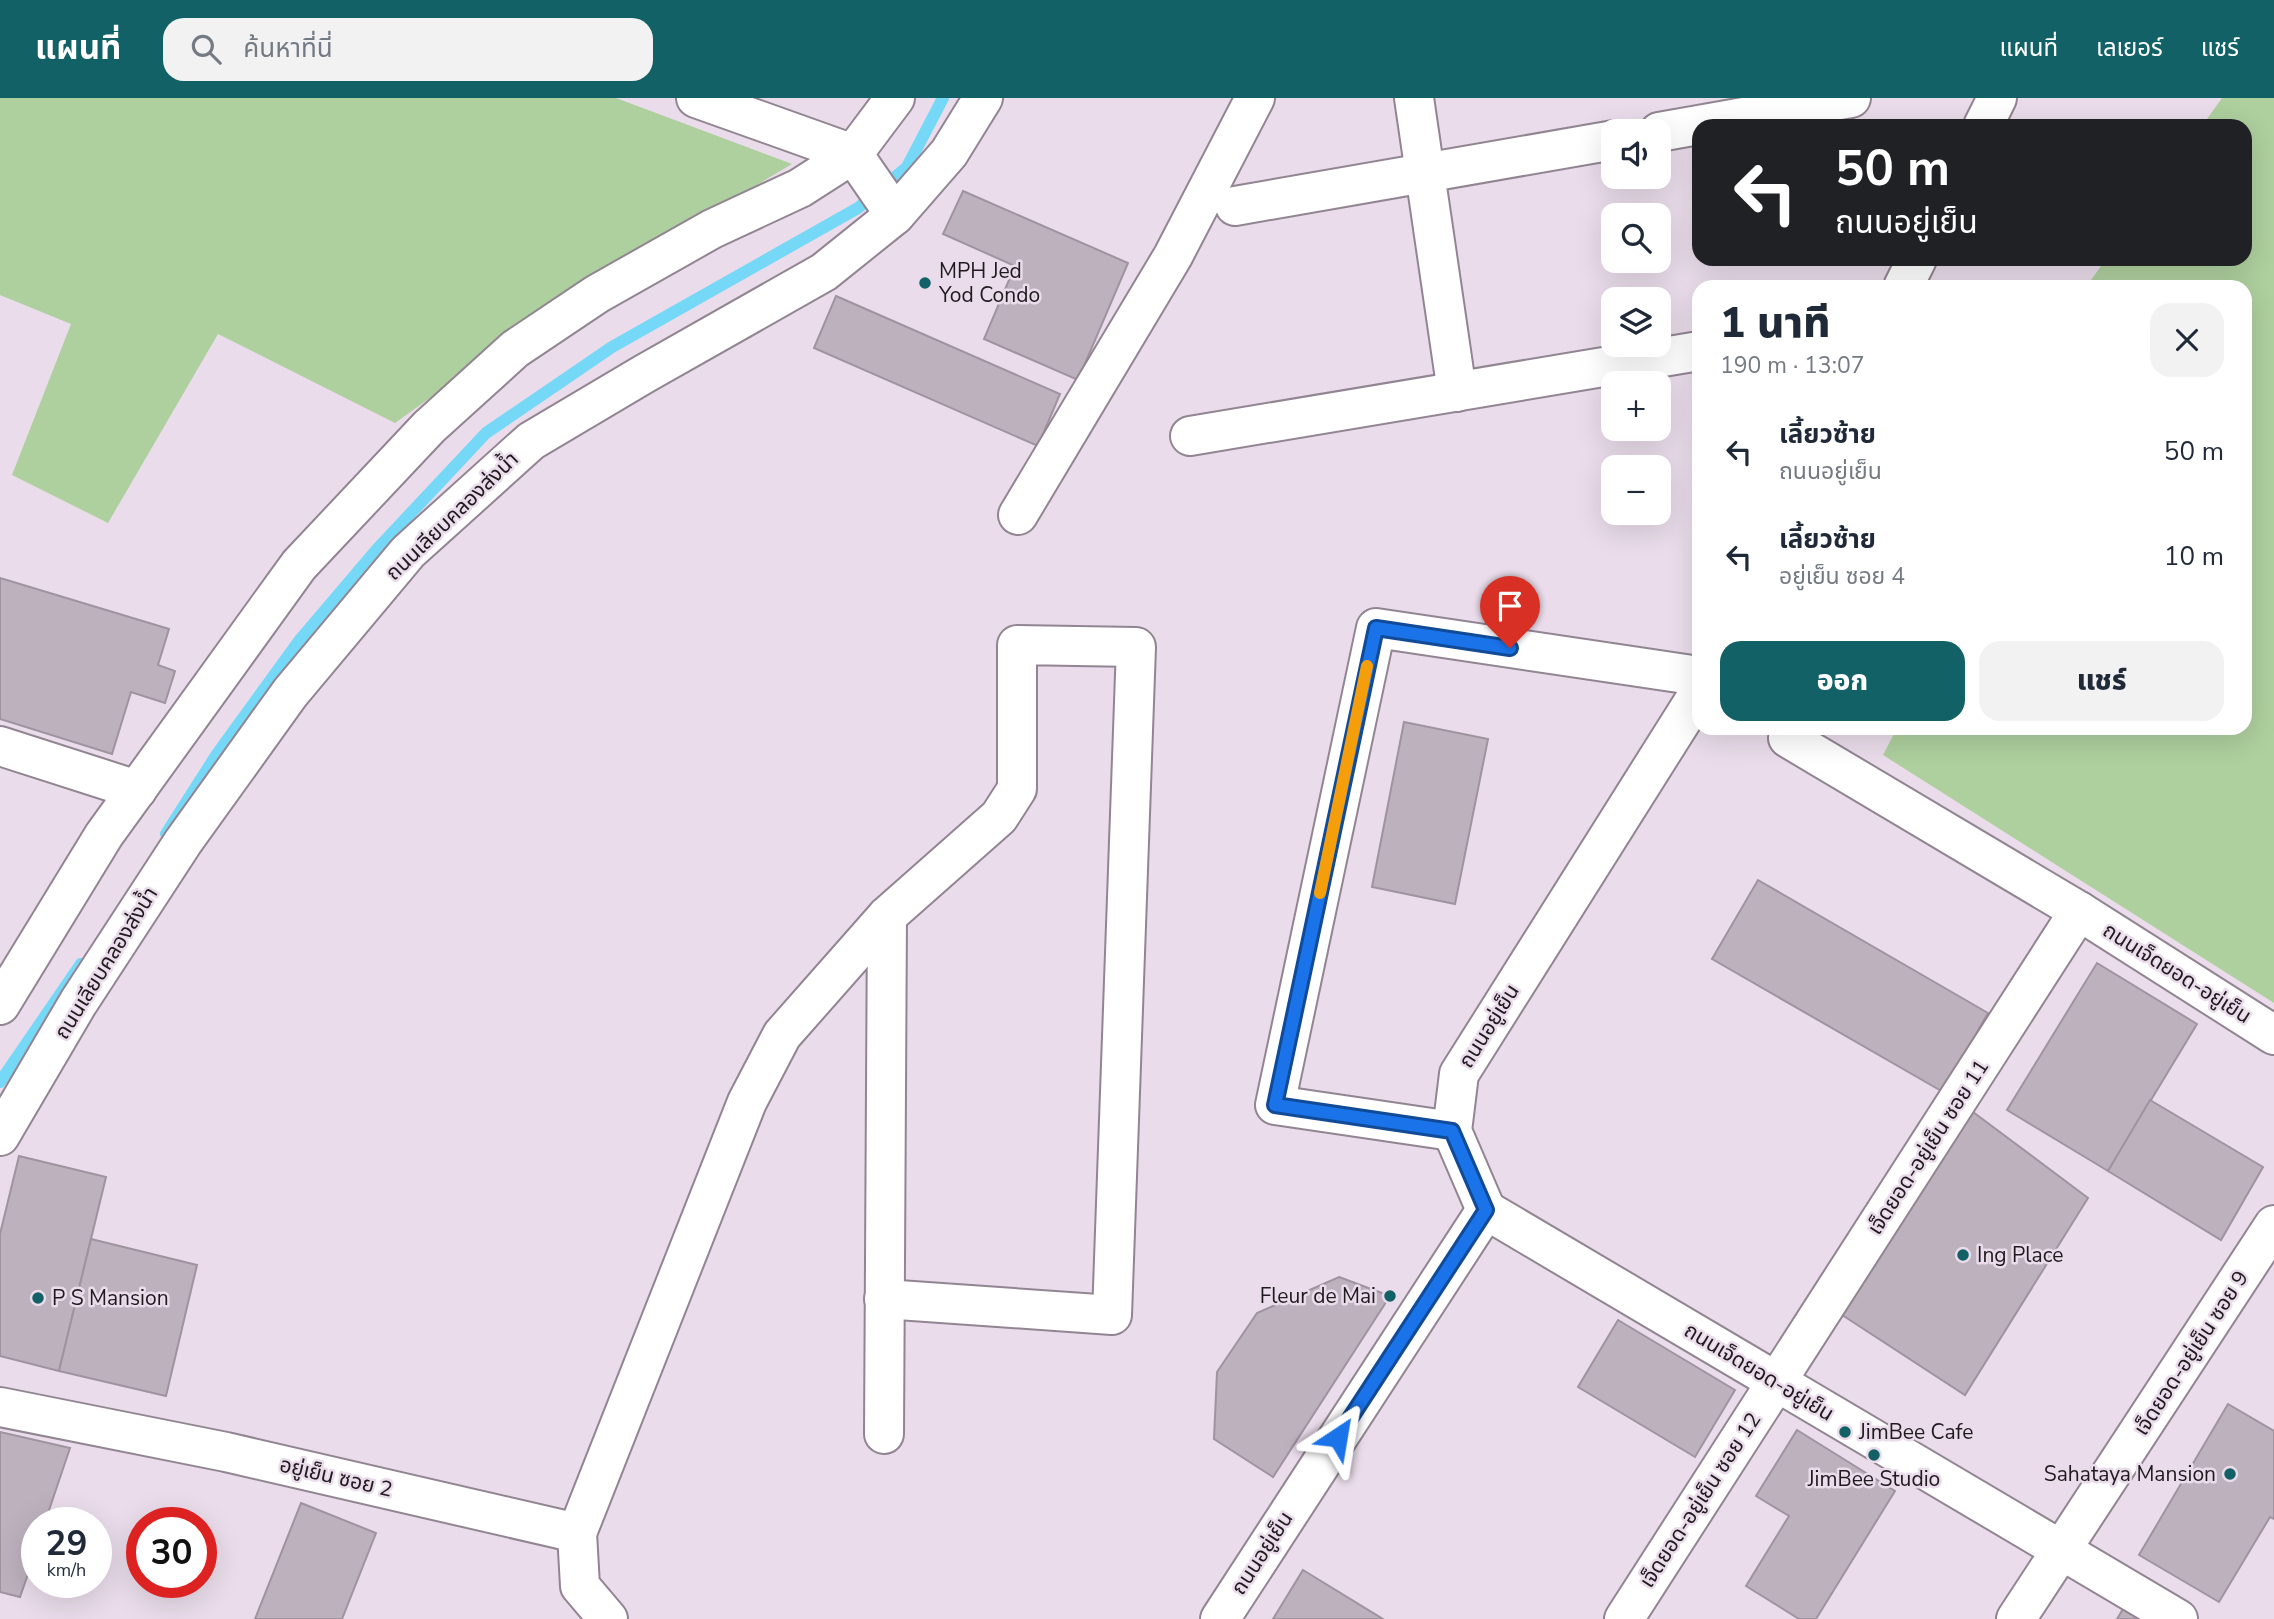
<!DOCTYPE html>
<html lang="th">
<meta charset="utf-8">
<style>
:root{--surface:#fff;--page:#f2f2f3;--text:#1f2937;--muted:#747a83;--accent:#116167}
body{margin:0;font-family:"Nunito Sans","Noto Sans Thai",sans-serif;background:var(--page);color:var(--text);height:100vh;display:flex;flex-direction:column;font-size:26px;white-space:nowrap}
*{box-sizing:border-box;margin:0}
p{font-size:23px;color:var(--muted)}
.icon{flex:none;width:38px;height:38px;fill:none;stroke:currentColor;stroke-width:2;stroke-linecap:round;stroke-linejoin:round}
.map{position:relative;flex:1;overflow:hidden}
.details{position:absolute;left:1692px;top:182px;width:560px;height:455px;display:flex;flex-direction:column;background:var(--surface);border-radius:21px;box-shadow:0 7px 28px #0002}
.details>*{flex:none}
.banner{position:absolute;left:1692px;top:21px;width:560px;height:147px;border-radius:21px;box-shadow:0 7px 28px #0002;background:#202124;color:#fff;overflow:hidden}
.tools{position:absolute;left:1601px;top:21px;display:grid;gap:14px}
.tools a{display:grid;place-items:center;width:70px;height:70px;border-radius:14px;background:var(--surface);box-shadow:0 7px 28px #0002;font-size:35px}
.speed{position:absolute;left:21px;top:1409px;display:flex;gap:14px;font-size:35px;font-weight:700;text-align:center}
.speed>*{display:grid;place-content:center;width:91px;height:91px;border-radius:50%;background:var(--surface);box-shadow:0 7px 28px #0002;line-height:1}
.speed small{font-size:18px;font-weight:400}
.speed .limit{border:10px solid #d22;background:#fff;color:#111}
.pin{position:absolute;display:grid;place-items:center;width:60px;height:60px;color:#fff;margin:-72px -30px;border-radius:50% 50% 50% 0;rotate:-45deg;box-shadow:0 0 7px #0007}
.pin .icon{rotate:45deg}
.me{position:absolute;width:77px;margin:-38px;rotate:33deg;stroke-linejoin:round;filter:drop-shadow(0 0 5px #0008)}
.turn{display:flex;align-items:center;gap:24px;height:147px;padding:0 28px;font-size:32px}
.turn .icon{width:91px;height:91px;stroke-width:2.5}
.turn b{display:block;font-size:49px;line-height:60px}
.round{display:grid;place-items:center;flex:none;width:74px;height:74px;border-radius:21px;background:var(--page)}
.headline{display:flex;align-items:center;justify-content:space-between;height:119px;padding:0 28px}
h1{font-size:42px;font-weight:800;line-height:52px}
.button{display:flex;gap:14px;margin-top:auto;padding:14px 28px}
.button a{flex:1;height:80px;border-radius:21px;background:var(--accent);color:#fff;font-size:28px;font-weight:800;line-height:80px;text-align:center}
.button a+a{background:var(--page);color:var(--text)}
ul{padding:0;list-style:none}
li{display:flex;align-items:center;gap:21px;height:105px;padding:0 28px}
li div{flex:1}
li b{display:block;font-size:26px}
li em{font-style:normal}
header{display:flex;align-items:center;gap:42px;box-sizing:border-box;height:98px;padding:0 35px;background:var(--accent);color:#fff}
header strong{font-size:33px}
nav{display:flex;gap:38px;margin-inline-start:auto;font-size:24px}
.search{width:490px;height:63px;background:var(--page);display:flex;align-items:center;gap:18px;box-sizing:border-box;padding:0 24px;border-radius:21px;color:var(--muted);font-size:26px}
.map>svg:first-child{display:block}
.green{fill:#aecf9e}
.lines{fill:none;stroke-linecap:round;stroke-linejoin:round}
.stream{stroke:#75d8f7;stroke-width:12}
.building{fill:#beb1be;stroke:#a093a0;stroke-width:2}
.minor-casing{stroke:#928592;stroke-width:42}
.minor{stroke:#fff;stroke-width:38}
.route-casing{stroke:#114b97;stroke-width:18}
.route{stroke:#1a73e8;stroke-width:12}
.slow{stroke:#f59e0b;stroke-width:12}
.poi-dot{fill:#116167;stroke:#eadcea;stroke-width:2.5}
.labels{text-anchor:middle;stroke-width:5;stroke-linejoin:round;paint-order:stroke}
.poi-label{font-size:21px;fill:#1e1a1e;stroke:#eadcea;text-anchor:start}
.street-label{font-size:21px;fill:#1e1a1e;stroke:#eadcea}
</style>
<header>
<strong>แผนที่</strong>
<div class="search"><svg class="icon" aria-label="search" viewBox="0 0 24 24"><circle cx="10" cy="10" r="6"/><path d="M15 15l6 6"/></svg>ค้นหาที่นี่</div>
<nav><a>แผนที่</a><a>เลเยอร์</a><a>แชร์</a></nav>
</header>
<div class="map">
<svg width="2274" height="1521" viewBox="0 0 2274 1521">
<rect width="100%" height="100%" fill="#eadcea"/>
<!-- green -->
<g class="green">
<polygon points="0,0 616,0 792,66 582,191 395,325 218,236 108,425 12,377 71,226 0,197"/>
<polygon points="2222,0 2274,0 2274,905 1883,657 1897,630 2245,630 2245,189 2086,189 2106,161 2245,161 2245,28 2202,28"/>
</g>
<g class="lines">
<!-- stream -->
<g class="stream">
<polyline points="166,736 217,656 299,543 379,449 486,335 612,249 858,110 907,69 943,0"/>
<polyline points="0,984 81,866"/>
</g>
</g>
<!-- building -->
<g class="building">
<polygon points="963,93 1128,165 1078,282 984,241 1015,168 943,136"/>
<polygon points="836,198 1060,296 1038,348 814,250"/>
<polygon points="0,480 169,531 158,567 175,573 165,605 131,594 112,656 0,621"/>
<polygon points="1404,624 1488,641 1455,806 1372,789"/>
<polygon points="1758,782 1988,915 1943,994 1712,861"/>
<polygon points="2097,865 2197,926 2108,1073 2007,1012"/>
<polygon points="2150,1002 2263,1069 2221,1142 2108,1073"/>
<polygon points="1969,1011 2088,1100 1965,1297 1836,1213"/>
<polygon points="19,1058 106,1079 59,1273 0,1258 0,1136"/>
<polygon points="91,1141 197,1167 166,1298 59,1273"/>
<polygon points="1339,1179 1390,1198 1273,1379 1214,1341 1217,1274 1257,1215"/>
<polygon points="1618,1222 1735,1292 1695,1359 1578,1289"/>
<polygon points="2228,1306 2274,1333 2274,1421 2270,1419 2219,1504 2139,1457"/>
<polygon points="1797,1332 1895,1393 1816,1521 1799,1521 1746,1488 1789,1418 1756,1398"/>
<polygon points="0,1334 70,1350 45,1424 37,1424 37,1450 20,1499 0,1494"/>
<polygon points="301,1405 376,1435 342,1521 255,1521"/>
<polygon points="1303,1472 1383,1521 1273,1521"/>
<polygon points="2126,1506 2149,1521 2117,1521"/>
</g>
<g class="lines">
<!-- minor casing -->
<g class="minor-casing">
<g id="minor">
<polyline points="696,0 853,56 895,117"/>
<polyline points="1414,0 1457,294"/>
<polyline points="1983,28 1997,0"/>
<polyline points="1659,34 1851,0"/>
<polyline points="1235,108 1614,42"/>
<polyline points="1903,189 1917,161"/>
<polyline points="1190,338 1699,253"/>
<polyline points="1018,417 1173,158 1255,0"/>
<polyline points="1788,640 2079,813 2274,937"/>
<polyline points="0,648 137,692"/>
<polyline points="0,907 104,737 299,467 429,329 515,251 597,196 712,131 800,90 853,56 895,0"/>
<polyline points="1452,1033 1275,1007 1376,530 1699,578"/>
<polyline points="0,1038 78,905 183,744 290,595 408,454 531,343 644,276 824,174 895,117 949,55 983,0"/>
<polyline points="1486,1112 2178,1521"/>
<polyline points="1486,1112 1452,1033 1459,976 1699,595"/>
<polyline points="0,1309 226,1354 577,1435"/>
<polyline points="884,1336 887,818"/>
<polyline points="608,1521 580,1488 577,1435 747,1004 782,937 887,818 999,719 1017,691 1017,547 1136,549 1112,1217 884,1201"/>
<polyline points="1220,1521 1486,1112"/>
<polyline points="1624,1521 2079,813"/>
<polyline points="2016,1521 2274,1127"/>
</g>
</g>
<!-- minor -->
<use href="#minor" class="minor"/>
</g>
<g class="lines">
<!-- route casing -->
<g class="route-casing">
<polyline id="route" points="1338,1339 1486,1112 1452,1033 1275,1007 1376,530 1510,550"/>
</g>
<!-- route -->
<use href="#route" class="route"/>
<!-- slow -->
<polyline class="slow" points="1320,795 1367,568"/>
</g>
<!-- markers -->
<g class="poi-dot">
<circle cx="925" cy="185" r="7"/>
<circle cx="1963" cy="1157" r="7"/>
<circle cx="1390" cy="1198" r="7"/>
<circle cx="38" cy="1200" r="7"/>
<circle cx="1845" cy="1334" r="7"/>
<circle cx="1874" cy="1357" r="7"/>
<circle cx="2230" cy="1376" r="7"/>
</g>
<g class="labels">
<!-- poi labels -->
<g class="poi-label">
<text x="939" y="180">MPH Jed<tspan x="939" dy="24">Yod Condo</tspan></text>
<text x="1977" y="1164">Ing Place</text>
<text x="1376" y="1205" text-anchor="end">Fleur de Mai</text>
<text x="52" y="1207">P S Mansion</text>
<text x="1859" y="1341">JimBee Cafe</text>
<text x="2216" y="1383" text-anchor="end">Sahataya Mansion</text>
<text x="1874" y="1388" text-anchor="middle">JimBee Studio</text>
</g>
<!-- street labels -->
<g class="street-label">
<text transform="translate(452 418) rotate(-44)" y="7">ถนนเลียบคลองส่งน้ำ</text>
<text transform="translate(106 865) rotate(-58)" y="7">ถนนเลียบคลองส่งน้ำ</text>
<text transform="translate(2177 875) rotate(32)" y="7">ถนนเจ็ดยอด-อยู่เย็น</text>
<text transform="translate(1489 928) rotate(-58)" y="7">ถนนอยู่เย็น</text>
<text transform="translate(1928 1049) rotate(-57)" y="7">เจ็ดยอด-อยู่เย็น ซอย 11</text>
<text transform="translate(2191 1255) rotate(-57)" y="7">เจ็ดยอด-อยู่เย็น ซอย 9</text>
<text transform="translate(1759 1274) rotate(31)" y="7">ถนนเจ็ดยอด-อยู่เย็น</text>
<text transform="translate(336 1379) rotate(13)" y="7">อยู่เย็น ซอย 2</text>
<text transform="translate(1700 1402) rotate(-57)" y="7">เจ็ดยอด-อยู่เย็น ซอย 12</text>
<text transform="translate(1262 1455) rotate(-57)" y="7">ถนนอยู่เย็น</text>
</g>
</g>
</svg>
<div class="tools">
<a><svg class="icon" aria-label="sound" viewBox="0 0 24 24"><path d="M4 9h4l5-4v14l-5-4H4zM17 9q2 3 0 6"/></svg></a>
<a><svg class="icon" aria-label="search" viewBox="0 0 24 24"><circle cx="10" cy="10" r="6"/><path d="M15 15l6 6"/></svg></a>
<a><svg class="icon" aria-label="layers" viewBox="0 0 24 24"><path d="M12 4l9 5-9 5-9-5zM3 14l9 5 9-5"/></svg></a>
<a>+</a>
<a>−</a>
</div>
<div class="speed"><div>29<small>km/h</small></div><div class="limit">30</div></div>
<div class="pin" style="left:1510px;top:550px;background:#d93025"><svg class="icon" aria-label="arrive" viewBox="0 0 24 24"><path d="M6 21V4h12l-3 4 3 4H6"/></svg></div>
<svg class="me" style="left:1338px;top:1339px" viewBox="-20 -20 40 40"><path d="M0-17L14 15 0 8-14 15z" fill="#1a73e8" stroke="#fff" stroke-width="4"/></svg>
<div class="banner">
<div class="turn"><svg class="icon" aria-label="left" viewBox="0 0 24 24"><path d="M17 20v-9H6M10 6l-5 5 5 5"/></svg><div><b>50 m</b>ถนนอยู่เย็น</div></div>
</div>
<section class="details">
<div class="headline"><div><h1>1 นาที</h1><p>190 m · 13:07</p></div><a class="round"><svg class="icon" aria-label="close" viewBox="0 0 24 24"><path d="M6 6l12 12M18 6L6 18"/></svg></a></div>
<ul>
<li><svg class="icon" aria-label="left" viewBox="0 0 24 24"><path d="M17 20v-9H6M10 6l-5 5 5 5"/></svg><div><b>เลี้ยวซ้าย</b><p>ถนนอยู่เย็น</p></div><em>50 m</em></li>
<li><svg class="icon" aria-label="left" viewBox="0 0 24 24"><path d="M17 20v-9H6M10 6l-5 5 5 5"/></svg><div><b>เลี้ยวซ้าย</b><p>อยู่เย็น ซอย 4</p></div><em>10 m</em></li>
</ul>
<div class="button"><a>ออก</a><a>แชร์</a></div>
</section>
</div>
